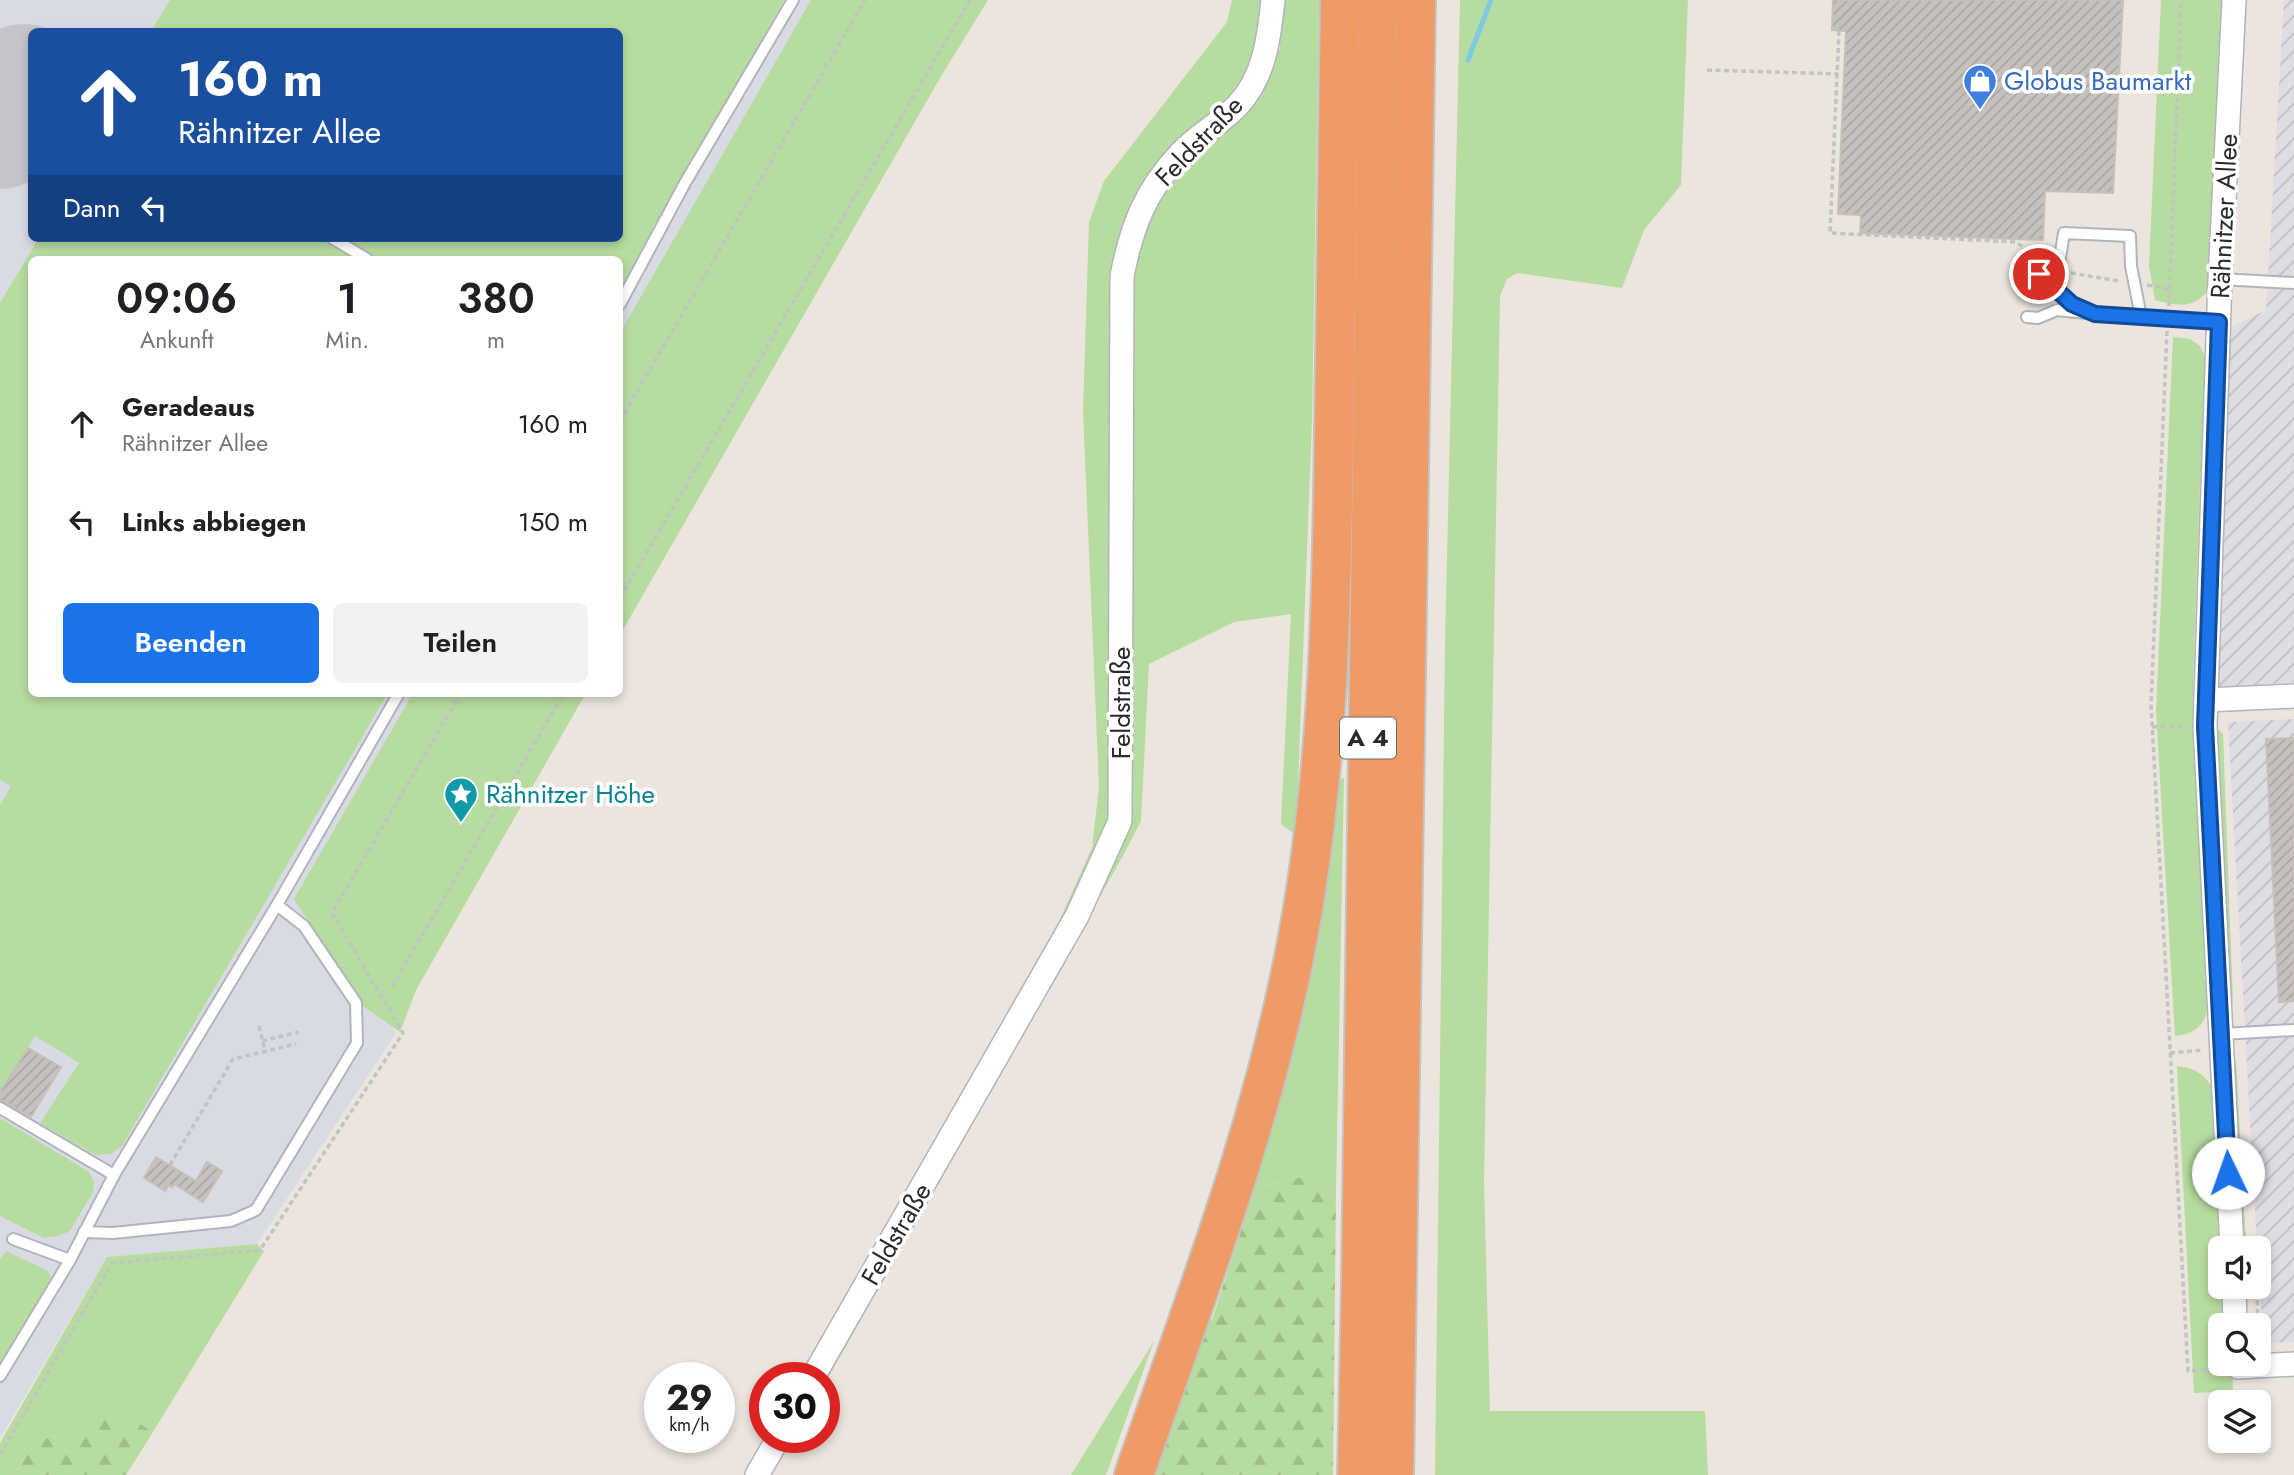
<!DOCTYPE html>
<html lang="de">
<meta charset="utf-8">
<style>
:root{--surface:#fff;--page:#f2f2f2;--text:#202124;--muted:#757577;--accent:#1a73e8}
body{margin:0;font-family:Jost,sans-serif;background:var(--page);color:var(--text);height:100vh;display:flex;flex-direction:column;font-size:26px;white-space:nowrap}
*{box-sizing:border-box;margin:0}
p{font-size:23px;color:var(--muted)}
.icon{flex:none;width:38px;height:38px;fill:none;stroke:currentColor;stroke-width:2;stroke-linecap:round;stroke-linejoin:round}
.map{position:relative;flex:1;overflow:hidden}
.drawer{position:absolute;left:28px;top:256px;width:595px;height:441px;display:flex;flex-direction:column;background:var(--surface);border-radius:10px;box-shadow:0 4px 10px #0003}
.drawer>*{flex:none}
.banner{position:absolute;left:28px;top:28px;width:595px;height:214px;border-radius:10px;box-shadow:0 4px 10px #0003;background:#1a4fa0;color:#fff;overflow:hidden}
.tools{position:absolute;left:2208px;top:1236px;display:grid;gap:14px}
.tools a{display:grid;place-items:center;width:63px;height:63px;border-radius:10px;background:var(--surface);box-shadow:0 4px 10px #0003;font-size:35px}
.speed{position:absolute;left:644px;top:1362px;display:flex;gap:14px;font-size:35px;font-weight:700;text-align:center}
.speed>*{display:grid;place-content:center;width:91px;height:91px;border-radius:50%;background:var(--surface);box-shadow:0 4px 10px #0003;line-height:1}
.speed small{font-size:18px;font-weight:400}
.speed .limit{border:10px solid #d22;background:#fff;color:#111}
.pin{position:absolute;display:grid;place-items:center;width:60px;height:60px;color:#fff;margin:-30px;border:4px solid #fff;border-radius:50%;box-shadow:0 2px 7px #0007}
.me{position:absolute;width:77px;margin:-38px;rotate:357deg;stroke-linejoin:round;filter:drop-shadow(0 0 5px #0008)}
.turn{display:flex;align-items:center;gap:24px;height:147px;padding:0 35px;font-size:32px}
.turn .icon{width:91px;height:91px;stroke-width:2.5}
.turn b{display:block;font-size:49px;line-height:60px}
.then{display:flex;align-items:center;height:66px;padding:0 35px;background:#0003;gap:14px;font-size:26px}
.eta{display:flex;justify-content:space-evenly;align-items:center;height:119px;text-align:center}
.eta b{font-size:42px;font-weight:600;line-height:49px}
.primary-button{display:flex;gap:14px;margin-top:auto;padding:14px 35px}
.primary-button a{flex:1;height:80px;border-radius:10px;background:var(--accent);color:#fff;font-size:28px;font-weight:600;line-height:80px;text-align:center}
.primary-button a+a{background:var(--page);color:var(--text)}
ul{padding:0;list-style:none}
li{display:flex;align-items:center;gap:21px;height:98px;padding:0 35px}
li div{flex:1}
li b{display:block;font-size:26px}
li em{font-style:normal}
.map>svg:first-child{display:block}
.industrial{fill:url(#industrial-furrows)}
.airport{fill:#d9dbe4;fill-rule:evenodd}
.grass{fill:#b7dc9f}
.forest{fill:url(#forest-firs)}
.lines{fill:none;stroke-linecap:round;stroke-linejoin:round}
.stream{stroke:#7bcce3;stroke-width:5}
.runway{stroke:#c6c4c8;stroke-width:126}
.building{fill:url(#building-hatch);stroke:#c6c0b7;stroke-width:2}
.lane-casing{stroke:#b1b4bc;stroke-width:14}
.street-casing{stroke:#b1b4bc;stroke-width:26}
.highway-casing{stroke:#c3c3c3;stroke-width:42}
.path{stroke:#c3c3c3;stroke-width:3.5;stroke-dasharray:5 3.5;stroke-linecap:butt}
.lane{stroke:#fff;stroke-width:10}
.street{stroke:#fff;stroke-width:23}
.highway{stroke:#ee9b65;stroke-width:38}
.route-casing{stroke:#114b97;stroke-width:18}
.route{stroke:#1a73e8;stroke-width:12}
.labels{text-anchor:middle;stroke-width:7;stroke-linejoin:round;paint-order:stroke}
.shield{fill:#fff;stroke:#6a6a6a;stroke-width:2}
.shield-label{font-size:24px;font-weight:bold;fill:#2a2a2a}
.shop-label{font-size:26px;fill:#366cbe;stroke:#fff;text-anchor:start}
.street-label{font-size:26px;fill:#2a2a2a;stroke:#fff}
.culture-label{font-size:26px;fill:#0d838f;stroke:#fff;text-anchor:start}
</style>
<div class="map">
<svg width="2294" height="1475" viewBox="0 0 2294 1475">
<defs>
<pattern id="industrial-furrows" width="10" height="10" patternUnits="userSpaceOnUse" patternTransform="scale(1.75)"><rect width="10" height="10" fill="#dfdde4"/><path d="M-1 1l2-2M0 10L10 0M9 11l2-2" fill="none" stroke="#c0bec4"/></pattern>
<pattern id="forest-firs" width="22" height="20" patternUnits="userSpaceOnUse" patternTransform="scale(1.75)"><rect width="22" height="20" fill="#b7dc9f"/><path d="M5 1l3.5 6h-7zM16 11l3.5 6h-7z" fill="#9ebd89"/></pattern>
<pattern id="building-hatch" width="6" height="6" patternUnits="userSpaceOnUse" patternTransform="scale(1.75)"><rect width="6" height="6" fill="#c6c1bd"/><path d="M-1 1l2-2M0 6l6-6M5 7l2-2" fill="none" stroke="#aaa6a3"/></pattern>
</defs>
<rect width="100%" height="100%" fill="#ebe5de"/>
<!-- industrial -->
<g class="industrial">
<polygon points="2284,0 2294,0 2294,682 2212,688 2226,330 2266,310"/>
<polygon points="2294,719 2294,1342 2262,1343 2259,1248 2257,1248 2228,722"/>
</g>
<!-- airport -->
<path class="airport" d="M0,0h822l-202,355v-96h-588v434h399l-117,217 82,123 -139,211 -150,13 -107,181zM32,32h588v206h-588z"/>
<!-- grass -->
<g class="grass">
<polygon points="170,0 784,0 620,290 620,259 32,259 32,693 388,693 122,1146 111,1154 95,1155 40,1123 79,1063 35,1036 0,1092 0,805 11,786 0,780 0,303 39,238 620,238 620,32 151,31"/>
<polygon points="811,0 988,0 940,78 620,635 620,333"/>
<polygon points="1232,0 1267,0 1267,35 1280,51 1280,0 1319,0 1312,420 1296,835 1281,824 1291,614 1234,622 1149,664 1141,821 1124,854 824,1385 824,1377 800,1377 1037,970 1092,848 1099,787 1083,411 1089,222 1104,181 1227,22"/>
<polygon points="1460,0 1688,0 1681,185 1644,230 1622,288 1517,273 1507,279 1500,296 1484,1183 1490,1411 1705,1411 1708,1475 1435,1475 1445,644"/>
<path d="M2161,0h64l-13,286c-17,23 -31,21 -57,14l-6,-34z"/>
<path d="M2173,337l17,2 10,7 8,18 -8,116 -7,206 7,178 9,139c-4,22 -13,31 -34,33l-19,-325z"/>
<polygon points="413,693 586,693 416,990 400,1032 364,1007 294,899"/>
<polygon points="2218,729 2223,734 2233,1003 2226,990 2216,753"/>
<polygon points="1344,778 1336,1189 1303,1177 1255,1188 1285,1054 1337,779"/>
<polygon points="2236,1060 2245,1226 2248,1248 2241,1248 2230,1074"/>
<path d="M2177,1066c17,2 26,7 35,21l9,199h5l3,39h-8v38h11l1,28 -39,2z"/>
<polygon points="0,1118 89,1172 94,1182 93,1192 70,1231 58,1236 44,1238 0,1216"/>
<polygon points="257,1244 264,1251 153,1432 121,1413 36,1442 13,1475 0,1475 0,1443 107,1257"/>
<polygon points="6,1251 48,1271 51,1279 0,1364 0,1260"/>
<polygon points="1154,1341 1106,1475 1071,1475"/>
</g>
<!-- forest -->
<g class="forest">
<polygon points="1303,1177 1336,1189 1333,1475 1149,1475 1200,1325 1212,1320 1255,1188"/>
<polygon points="121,1412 153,1432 126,1475 13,1475 36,1442"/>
</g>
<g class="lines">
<!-- stream -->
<polyline class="stream" points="1468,60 1491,0"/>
<!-- runway -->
<polyline class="runway" points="0,126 24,87"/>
</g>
<!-- building -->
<g class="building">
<polygon points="1833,0 2123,0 2113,193 2045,191 2043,240 1860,233 1861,215 1838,214 1846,31 1832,30"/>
<polygon points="2294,738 2294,1001 2279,1002 2266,739"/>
<polygon points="28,1048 61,1067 31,1117 0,1100 0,1092"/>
<polygon points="156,1157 196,1181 207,1162 222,1171 203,1202 174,1184 172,1187 169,1185 165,1191 144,1178"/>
</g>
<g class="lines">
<!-- lane casing -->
<g class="lane-casing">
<g id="lane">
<polyline points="332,238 367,259"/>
<polyline points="2039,274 2072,304 2083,309"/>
<polyline points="2220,279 2294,283"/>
<polyline points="2055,288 2064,233 2130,236 2131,266 2141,317"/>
<polyline points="620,304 685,183 793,0"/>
<polyline points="2027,317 2038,318 2057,310 2095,314 2219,322"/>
<polyline points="2221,1034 2294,1030"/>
<polyline points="0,1108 114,1175"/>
<polyline points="84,1232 113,1233 231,1221 256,1210 357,1043 356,1003 304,926 277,905"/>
<polyline points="13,1239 70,1260"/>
<polyline points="0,1376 70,1260 114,1175 277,905 399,693"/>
</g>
</g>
<!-- street casing -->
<g class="street-casing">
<g id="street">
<polyline points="2206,700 2294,696"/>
<polyline points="2232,1248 2205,726 2220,279 2234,0"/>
<polyline points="2234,1286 2235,1325"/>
<polyline points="2237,1363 2238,1367 2294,1364"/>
<path d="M813,1377l264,-461 43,-95 2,-545c10,-50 23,-85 59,-123 17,-18 40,-30 57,-48 27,-29 31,-68 35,-105"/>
<polyline points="757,1475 779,1437"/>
</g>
</g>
<!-- highway casing -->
<g class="highway-casing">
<g id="highway">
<path d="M1134,1475c61,-176 129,-350 163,-533 32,-169 35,-341 37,-512 2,-143 4,-287 6,-430"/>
<polyline points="1357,1475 1361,1282 1378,0"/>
<polyline points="1394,1475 1416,0"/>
</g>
</g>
<!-- path -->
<g class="path">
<polyline points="1839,31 1830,233 2016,242 2040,259"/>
<polyline points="1707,70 1838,74"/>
<polyline points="2071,273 2119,281"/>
<polyline points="2147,285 2169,289"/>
<polyline points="2169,306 2181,0"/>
<polyline points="2167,331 2151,704 2188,1371 2220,1369"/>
<polyline points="620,421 865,0"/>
<polyline points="620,598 970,0"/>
<polyline points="2152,727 2185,726"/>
<polyline points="392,987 564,693"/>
<polyline points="259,1026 265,1051"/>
<polyline points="262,1041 299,1032"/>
<polyline points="2170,1053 2202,1050"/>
<polyline points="170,1165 233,1059 296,1044"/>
<polyline points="2257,1292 2258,1325"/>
<polyline points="0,1455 112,1263 260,1250 403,1033 332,913 461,693"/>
</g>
<!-- lane -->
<use href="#lane" class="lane"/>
<!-- street -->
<use href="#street" class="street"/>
<!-- highway -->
<use href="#highway" class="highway"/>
</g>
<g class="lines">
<!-- route casing -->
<g class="route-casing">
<polyline id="route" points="2039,274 2072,304 2095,314 2219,322 2205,726 2228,1173"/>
</g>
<!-- route -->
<use href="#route" class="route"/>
</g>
<!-- icons -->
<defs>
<g id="shop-pin" transform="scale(1.75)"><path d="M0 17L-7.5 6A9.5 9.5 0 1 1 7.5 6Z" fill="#3f7fe0" stroke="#fff"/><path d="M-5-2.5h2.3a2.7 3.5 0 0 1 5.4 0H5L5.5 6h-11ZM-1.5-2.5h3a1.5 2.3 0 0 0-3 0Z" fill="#fff"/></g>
<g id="sight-pin" transform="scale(1.75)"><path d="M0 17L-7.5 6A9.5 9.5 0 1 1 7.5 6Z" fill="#0f9aa8" stroke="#fff"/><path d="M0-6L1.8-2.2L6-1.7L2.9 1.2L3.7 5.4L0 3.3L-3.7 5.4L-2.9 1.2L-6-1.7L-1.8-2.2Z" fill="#fff"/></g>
</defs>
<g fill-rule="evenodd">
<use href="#shop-pin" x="1980" y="81"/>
<use href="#sight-pin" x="461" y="794"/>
</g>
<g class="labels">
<!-- shield labels -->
<rect class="shield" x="1340" y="717.5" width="56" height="41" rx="5"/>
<g class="shield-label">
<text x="1368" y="746">A 4</text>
</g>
<!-- shop labels -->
<g class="shop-label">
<text x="2004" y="90">Globus Baumarkt</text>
</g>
<!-- street labels -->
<g class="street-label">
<text transform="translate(1199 141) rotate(-46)" y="9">Feldstraße</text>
<text transform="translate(2224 216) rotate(-87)" y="9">Rähnitzer Allee</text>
<text transform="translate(1121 703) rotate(-90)" y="9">Feldstraße</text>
<text transform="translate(896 1234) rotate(-60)" y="9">Feldstraße</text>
</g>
<!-- culture labels -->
<g class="culture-label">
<text x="486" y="803">Rähnitzer Höhe</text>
</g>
</g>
</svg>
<div class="tools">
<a><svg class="icon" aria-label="sound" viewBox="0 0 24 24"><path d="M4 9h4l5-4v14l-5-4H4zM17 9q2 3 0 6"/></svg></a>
<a><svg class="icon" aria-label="search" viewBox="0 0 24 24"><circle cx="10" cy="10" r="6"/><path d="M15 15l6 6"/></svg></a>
<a><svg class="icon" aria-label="layers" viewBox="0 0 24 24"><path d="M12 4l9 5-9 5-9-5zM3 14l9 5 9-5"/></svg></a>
</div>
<div class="speed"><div>29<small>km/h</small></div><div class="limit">30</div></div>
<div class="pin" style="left:2039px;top:274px;background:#d93025"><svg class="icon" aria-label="arrive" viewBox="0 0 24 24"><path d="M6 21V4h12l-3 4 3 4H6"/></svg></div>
<svg class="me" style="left:2228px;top:1173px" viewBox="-20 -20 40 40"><circle r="19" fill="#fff"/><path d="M0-13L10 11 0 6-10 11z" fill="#1a73e8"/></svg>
<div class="banner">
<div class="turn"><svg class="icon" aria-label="ahead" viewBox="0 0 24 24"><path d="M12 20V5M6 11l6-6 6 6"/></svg><div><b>160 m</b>Rähnitzer Allee</div></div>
<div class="then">Dann<svg class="icon" aria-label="left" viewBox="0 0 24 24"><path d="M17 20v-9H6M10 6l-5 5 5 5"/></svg></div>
</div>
<section class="drawer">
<div class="eta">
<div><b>09:06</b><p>Ankunft</p></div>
<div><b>1</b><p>Min.</p></div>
<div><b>380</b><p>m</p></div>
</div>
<ul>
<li><svg class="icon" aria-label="ahead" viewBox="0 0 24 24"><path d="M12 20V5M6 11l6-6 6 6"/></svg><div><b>Geradeaus</b><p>Rähnitzer Allee</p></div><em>160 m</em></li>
<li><svg class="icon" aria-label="left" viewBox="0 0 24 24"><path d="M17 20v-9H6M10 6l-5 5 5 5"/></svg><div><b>Links abbiegen</b></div><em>150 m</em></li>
</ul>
<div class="primary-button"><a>Beenden</a><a>Teilen</a></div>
</section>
</div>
